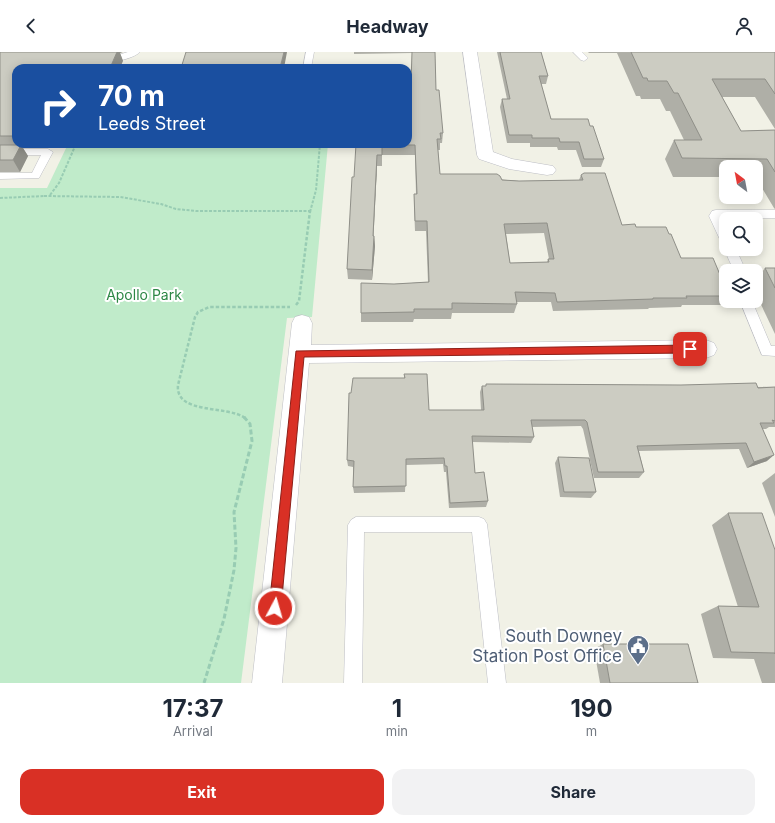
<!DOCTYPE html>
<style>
:root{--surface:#fff;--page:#f2f2f3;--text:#1f2937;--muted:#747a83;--accent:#d93025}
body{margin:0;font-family:Inter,sans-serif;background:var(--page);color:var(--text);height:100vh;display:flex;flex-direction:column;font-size:15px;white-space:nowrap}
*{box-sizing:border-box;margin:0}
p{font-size:13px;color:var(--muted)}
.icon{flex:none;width:22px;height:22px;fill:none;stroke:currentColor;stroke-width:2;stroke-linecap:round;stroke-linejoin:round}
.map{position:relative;height:631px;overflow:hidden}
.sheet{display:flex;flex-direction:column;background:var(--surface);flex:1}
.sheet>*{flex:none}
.hud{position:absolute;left:12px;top:12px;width:400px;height:84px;border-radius:12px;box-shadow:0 2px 10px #0003;background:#1a4fa0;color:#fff;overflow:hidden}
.needle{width:26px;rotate:328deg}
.tools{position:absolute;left:719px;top:108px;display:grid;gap:8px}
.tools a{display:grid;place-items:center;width:44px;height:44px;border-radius:8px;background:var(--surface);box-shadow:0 2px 10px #0003;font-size:20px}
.pin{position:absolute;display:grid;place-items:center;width:34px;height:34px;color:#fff;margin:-17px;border-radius:8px;box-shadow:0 2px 6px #0006}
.me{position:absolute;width:44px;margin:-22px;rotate:6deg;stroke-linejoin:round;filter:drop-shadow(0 0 3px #0008)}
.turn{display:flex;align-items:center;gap:14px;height:84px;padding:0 20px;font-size:18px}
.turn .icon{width:52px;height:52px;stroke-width:2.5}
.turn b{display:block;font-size:28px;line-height:34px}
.eta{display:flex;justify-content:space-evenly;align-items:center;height:68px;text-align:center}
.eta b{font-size:24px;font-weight:700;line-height:28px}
.primary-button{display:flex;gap:8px;margin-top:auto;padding:8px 20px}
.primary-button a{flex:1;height:46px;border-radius:12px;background:var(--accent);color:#fff;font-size:16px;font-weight:700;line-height:46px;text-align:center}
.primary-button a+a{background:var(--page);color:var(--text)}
header{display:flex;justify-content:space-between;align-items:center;height:52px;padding:0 20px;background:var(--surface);font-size:18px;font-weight:700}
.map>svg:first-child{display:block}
.green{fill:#c0ebca}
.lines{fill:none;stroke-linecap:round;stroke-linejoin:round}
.service-casing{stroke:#bdbec5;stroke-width:1}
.minor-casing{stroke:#bdbec5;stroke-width:1}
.path-far2{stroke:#98ccb3;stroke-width:2;stroke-dasharray:3 1.5;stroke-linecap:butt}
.path-far1{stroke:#98ccb3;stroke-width:2.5;stroke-dasharray:3.5 2;stroke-linecap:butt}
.path{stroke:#98ccb3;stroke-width:3;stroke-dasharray:5 2.5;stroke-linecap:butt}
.service{fill:#fff;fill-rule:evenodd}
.minor{fill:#fff;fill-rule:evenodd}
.wall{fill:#afafa7;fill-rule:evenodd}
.shaded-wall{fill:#8f8f88}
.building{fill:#ccccc2;stroke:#8f8f88;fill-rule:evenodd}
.route{fill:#d93025;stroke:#8d1f18}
.labels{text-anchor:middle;stroke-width:4;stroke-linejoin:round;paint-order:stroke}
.park-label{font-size:14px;fill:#2d8745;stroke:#fff}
.near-service-label{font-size:17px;fill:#4e5e75;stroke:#fff;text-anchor:end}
</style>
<header><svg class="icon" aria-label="back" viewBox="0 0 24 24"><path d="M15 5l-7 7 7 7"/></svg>Headway<svg class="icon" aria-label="person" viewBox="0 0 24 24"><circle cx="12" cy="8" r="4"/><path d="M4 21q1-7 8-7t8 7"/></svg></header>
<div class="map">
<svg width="775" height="631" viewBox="0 0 775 631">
<rect width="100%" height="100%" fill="#f1f1e6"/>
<!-- green -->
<polygon class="green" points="68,92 328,92 312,265 287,266 241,631 0,631 0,136 47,136"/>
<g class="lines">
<!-- service casing -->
<g class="service-casing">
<g id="service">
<path d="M128,0h12c-7,7 -32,13 -40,6l4,-3h14z"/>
<polygon points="306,0 314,0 311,16 303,16"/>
<polygon points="573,0 582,0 588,6 584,9 581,8"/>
<polygon points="0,97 48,97 53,100 39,126 0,127 0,121 32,121 41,103 0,103"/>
<polygon points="716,158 775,158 775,166 720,166 726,178 726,193 722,192 709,164 712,159"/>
<polygon points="726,194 726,197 736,197 746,219 734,219 724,197"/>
<polygon points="740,249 752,249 771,294 775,294 775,304 762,303"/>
<polygon points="356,465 479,465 484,467 487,472 506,631 488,631 472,480 364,480 362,631 344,631 348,473 351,468"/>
</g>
</g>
<!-- minor casing -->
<g class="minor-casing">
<g id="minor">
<polygon points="463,0 477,0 493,100 512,107 553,114 556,118 553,122 547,123 509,117 479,107 477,103"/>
<polygon points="302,263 309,265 312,271 311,293 706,288 714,291 717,297 714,303 706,306 309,311 282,631 252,631 292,271 295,265"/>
</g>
</g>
<!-- path-far2 -->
<g class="path-far2">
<polyline points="50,143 59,131 76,92"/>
<polyline points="44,144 120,145 161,152 176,157 196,159 310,159"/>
<polyline points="0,146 45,144"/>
<polyline points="310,160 316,138 320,92"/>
</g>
<!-- path-far1 -->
<g class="path-far1">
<polyline points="296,253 299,249 310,159"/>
<path d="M245,366c-17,-13 -70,-3 -67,-33l17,-68 3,-5 11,-5h81"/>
</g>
<!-- path -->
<polyline class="path" points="204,631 224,567 234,518 236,496 234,460 252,389 250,372 244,365"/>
<!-- service -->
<use href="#service" class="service"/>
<!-- minor -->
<use href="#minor" class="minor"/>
</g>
<!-- wall -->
<g class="wall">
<polygon points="0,0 120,1 123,9 16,16 16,92 42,92 41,93 34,93 33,96 23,96 28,104 20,120 0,120"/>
<path d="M354,0h94h-13l1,38 7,43 -1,10h-2v7h-2l2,24 79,7 60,-1 2,-5 41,50 47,9 12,24 45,31v10l-4,6h-40l-1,2 -32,1 -1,1 -95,2 -2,-9h-35l1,2 -3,9h-62l-1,6h-37l-1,3h-52v-9l33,-29 34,-2 -2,-51h-11l-1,-26v-11h2l-1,-39h-33v11h-5l-4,70h1l1,10 -3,34 -24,-1 -1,-10 7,-92 57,-94 1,-30 -58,1zM544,181l5,26h-1l-1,3 -37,1 -4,-29z"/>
<polygon points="497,0 541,0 548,24 546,32 541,32 551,67 590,74 604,107 601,115 582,115 576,98 558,98 557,95 530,95 530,91 507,91 500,55 502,47 507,47"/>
<polygon points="588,0 775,0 775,77 755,45 722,45 741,79 775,78 775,157 774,156 756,126 756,115 726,115 726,125 673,125 665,107 674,88 684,88 670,59 666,59 660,47 641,47 640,44 636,44 617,1 589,1"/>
<polygon points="765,216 775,216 775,282 756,242 756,228"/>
<polygon points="404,322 429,358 481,358 480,340 482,334 486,334 486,332 775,335 775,375 769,375 766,377 763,377 767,409 747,416 739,397 639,399 644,420 639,426 594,426 583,377 581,374 532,375 534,385 531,391 472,390 475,421 488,449 486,455 449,456 446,420 444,420 443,412 406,413 405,440 354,441 353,435 353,415 348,414 347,408 351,341 404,326"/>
<polygon points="558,405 596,440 591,446 560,445 555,411"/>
<polygon points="775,421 775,465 762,431"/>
<polygon points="728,461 775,498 775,631 762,631 754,607 713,606 701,562 718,554 738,555 712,473"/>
<polygon points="603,592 698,631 600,631 594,597"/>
</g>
<!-- shaded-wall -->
<g class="shaded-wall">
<polygon points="117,0 123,0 120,1 123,9 120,16 110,16"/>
<polygon points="284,0 287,0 284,16 280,16"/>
<polygon points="31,92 34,92 34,93 33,96"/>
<polygon points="21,93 28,104 20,120 13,108"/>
<polygon points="377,103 377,114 373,194 373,184"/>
<polygon points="374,184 375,194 372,228 372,218"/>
<polygon points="774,403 767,409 747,416 754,410"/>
</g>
<!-- building -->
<g class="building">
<polygon points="0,0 117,0 110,16 16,16 16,84 0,84"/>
<polygon points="186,0 284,0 280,16 181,16"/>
<path d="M412,0h23l1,38h3l4,43h-3l1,6h-4l3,35h57l3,2 2,4 17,1 64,-1 -2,-5 3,-2h21l17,52 13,-1 1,3h30l3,7h2l10,24h32l13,31v7h-40l1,2h-34v1l-96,3 -2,-9 -40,-1 2,12 -65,-1v6h-38v3l-53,1v-30l33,1 35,-2 -2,-61h-12l-1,-27h3l-2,-49h-33v10h-5l-4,81h1l-2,34 -25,-1 5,-92h2l2,-33h52v-61h3zM547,171l7,36h-6l1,3 -39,1 -6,-39z"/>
<polygon points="500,0 541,0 548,24 539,24 551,67 588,67 590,74 593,74 604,107 584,107 579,90 560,90 559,86 532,86 532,83 509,83 502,47 510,47"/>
<polygon points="631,0 775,0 775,42 765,27 712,27 741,79 775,78 775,120 767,107 682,106 674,88 702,88 678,41 674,41 667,29 648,29 647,26 643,26"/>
<polygon points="0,93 21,93 13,108 0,108"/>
<polygon points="765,216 775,216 775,236"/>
<polygon points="404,322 427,322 429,358 484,358 482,334 486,334 486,332 681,333 756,331 758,336 775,335 775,369 772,368 774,371 760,371 774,403 754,410 746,391 637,394 644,420 598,420 587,370 585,368 531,368 534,385 472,384 475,421 484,420 488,449 450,451 447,414 445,414 444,406 406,407 406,434 353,435 354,409 347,408 349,341 351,341 353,326 405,326"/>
<polygon points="558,405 589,406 596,440 564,440"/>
<polygon points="728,461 762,461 775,498 775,602 775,601 731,600 718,554 759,555"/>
<polygon points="603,592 688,592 698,631 610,631"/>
</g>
<!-- route -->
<polygon class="route" points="690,293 695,297 690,301 304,305 281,556 279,560 275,562 271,560 269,556 296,299"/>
<!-- icons -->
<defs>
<g id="civic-pin" transform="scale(1.15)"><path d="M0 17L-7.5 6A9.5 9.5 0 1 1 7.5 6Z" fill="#5c6f8a" stroke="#fff"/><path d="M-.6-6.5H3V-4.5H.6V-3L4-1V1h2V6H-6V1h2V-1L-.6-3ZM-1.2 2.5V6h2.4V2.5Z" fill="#fff"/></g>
</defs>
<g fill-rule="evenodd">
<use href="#civic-pin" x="638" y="594"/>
</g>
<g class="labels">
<!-- park labels -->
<g class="park-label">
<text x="144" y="248">Apollo Park</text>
</g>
<!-- near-service labels -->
<g class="near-service-label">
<text x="622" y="590">South Downey<tspan x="622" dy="20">Station Post Office</tspan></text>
</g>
</g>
</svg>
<div class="tools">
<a><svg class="needle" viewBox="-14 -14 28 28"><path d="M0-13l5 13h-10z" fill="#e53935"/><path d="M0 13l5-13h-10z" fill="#747a83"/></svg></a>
<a><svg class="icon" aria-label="search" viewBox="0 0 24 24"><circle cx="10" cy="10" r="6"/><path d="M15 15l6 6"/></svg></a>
<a><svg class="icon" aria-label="layers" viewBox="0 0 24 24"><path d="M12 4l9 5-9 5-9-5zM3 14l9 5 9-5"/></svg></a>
</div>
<div class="pin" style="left:690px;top:297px;background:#d93025"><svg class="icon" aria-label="arrive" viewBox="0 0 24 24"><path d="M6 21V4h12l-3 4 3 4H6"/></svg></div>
<svg class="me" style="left:275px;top:556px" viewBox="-20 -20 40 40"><circle r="17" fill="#d93025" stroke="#fff" stroke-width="3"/><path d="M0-11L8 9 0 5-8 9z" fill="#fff"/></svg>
<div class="hud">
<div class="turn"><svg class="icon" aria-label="right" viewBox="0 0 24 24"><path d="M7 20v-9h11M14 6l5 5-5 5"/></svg><div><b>70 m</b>Leeds Street</div></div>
</div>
</div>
<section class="sheet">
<div class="eta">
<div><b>17:37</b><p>Arrival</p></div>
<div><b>1</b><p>min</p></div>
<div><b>190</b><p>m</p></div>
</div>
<div class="primary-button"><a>Exit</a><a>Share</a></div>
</section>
